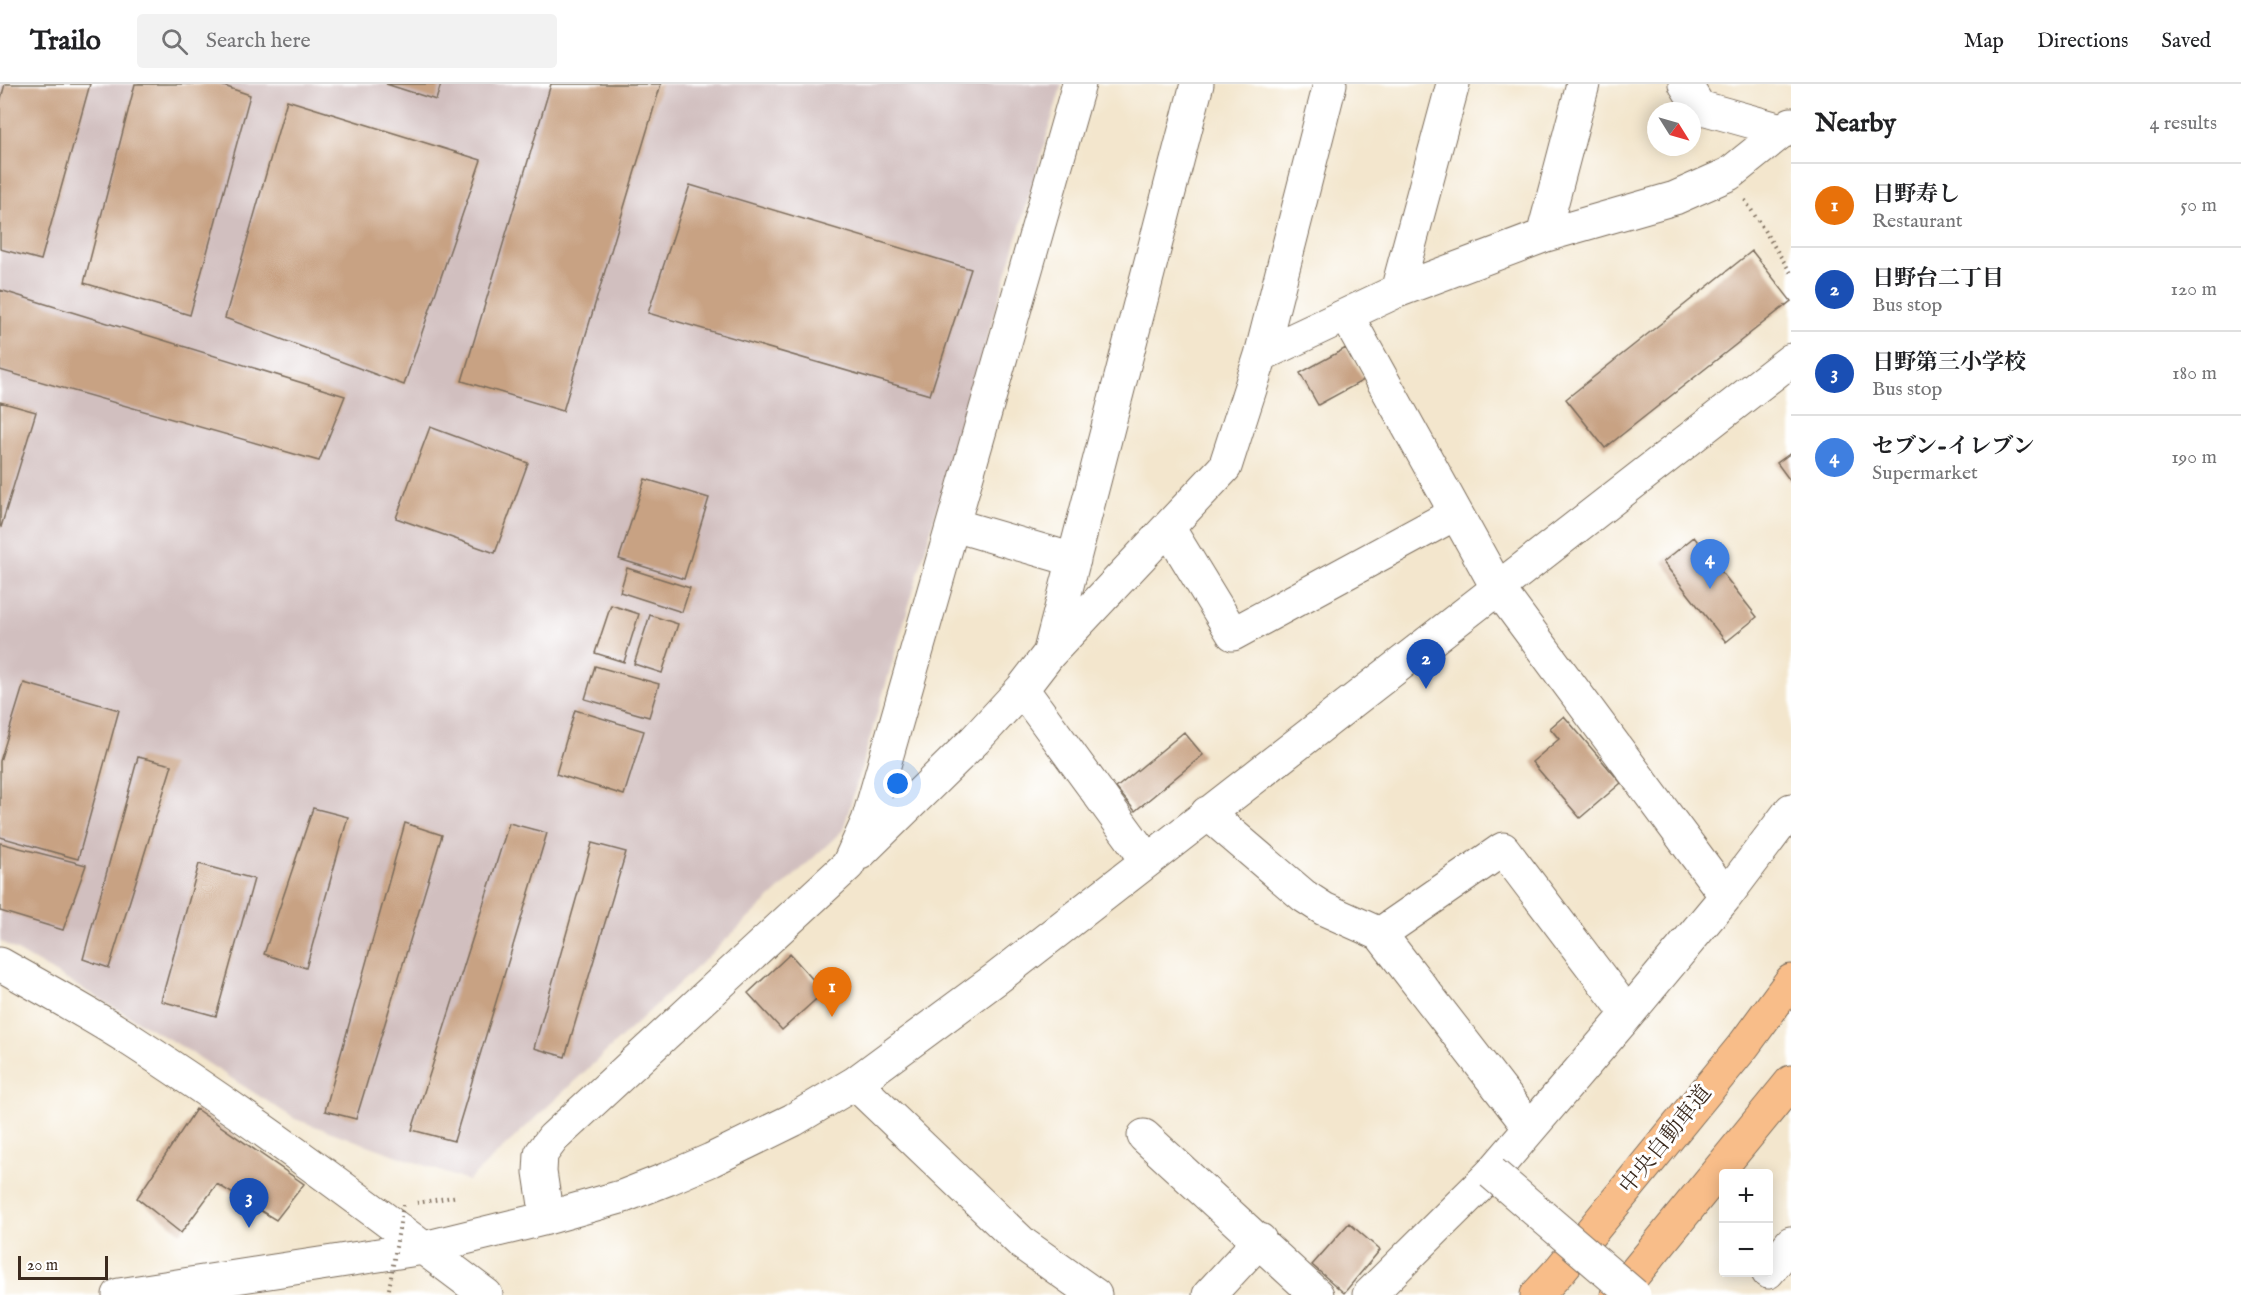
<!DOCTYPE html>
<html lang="en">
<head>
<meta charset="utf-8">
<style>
	body { margin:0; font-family:"IM FELL English","Noto Serif JP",serif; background:#f2f2f2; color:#202124 }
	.controls { position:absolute; right:18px; bottom:18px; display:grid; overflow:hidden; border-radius:6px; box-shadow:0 3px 15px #0003 }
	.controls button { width:54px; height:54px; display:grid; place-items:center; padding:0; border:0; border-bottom:2px solid #e0e0e0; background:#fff; color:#202124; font:30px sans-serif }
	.compass { position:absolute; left:1647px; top:18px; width:54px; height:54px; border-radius:50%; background:#fff; box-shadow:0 3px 15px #0003; rotate:127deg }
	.scale { position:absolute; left:18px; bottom:15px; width:90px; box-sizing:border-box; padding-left:6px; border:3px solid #3b2a1e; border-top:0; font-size:16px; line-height:21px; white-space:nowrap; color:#3b2a1e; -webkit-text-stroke:4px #fff; paint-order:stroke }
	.you { position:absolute; left:898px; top:700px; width:21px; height:21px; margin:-15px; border:4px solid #fff; border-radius:50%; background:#1a73e8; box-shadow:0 0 0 9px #1a73e833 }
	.badge { display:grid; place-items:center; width:39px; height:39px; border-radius:50%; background:#7c3aed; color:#fff; font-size:20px; font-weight:700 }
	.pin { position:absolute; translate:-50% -50px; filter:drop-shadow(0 2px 3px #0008) }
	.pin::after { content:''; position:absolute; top:32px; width:21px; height:18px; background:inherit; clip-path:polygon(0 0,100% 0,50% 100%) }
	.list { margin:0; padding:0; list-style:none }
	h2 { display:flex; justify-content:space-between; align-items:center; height:78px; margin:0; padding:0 24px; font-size:26px }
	h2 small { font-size:20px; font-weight:400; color:#757577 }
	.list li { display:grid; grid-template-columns:39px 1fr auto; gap:18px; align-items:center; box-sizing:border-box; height:84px; padding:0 24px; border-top:2px solid #e0e0e0 }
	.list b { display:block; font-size:22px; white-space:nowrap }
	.list p { margin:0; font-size:20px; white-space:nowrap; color:#757577 }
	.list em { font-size:20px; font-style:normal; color:#757577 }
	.icon { flex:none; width:33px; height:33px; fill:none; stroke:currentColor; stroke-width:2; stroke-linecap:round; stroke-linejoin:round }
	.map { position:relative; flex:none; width:1791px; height:1211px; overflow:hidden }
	header { display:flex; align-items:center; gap:36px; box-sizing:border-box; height:84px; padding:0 30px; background:#fff; border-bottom:2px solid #e0e0e0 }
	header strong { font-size:28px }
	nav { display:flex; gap:33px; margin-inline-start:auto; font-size:21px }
	.search { width:420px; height:54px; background:#f2f2f2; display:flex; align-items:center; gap:15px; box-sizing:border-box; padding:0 21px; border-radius:6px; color:#757577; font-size:22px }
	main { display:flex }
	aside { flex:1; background:#fff }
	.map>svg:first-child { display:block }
	.industrial { fill:#d1bfbf }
	.building { fill:#c8a283 }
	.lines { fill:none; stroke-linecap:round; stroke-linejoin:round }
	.minor-casing { stroke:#7b6c5b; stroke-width:35 }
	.highway-casing { stroke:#7b6c5b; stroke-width:35 }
	.path { stroke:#7b6c5b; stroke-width:4; stroke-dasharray:1.5 4.5; stroke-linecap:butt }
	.minor { stroke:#fff; stroke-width:33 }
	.highway { stroke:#f8bd89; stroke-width:33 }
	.minor-bridge-casing { stroke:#7b6c5b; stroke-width:35; stroke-linecap:butt }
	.path-bridge { stroke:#7b6c5b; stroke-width:4; stroke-dasharray:1.5 4.5; stroke-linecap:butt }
	.minor-bridge { stroke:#fff; stroke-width:33 }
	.labels { text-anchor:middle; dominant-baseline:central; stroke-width:6; stroke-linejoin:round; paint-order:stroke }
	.street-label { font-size:22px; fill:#3b2a1e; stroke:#fff }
</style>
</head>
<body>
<header>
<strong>Trailo</strong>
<div class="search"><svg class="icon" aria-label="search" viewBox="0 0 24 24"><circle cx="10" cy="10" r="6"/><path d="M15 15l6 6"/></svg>Search here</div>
<nav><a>Map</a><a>Directions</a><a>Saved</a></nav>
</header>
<main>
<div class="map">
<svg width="1791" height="1211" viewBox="0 0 1791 1211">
	<rect width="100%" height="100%" fill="#fff"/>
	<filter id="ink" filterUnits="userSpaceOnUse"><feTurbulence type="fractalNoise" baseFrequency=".0167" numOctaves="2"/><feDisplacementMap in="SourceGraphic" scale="12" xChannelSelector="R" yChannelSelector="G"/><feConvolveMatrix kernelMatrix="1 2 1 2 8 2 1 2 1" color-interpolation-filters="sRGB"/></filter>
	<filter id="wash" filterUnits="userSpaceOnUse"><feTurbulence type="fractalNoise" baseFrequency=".008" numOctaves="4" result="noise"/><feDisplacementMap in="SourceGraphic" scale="24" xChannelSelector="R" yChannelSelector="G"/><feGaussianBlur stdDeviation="1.35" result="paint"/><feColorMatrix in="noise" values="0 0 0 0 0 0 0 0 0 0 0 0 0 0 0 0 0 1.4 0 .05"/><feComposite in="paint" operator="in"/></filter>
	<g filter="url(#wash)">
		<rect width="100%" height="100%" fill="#f3e6cd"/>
		<!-- industrial -->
		<path class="industrial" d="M0 0H1062L843 746 468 1097 295 1035 184 964 0 857Z"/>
		<g id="blocks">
			<!-- building -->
			<path class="building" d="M5 0H90L41 176 0 165V18Z
				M135 0H218L250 11 190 231 84 199Z
				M386 0H441L436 16Z
				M551 0H661L563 327 462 297Z
				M287 16 481 76 404 301 225 234Z
				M690 101 971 185 930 311 648 229Z
				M1752 167 1791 217 1605 364 1566 315Z
				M0 206 345 312 319 377 0 286Z
				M1346 264 1364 296 1318 321 1300 289Z
				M0 318 36 328 1 443 0 442Z
				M430 343 528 379 495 469 396 434Z
				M1791 369V398L1777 379Z
				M645 395 709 414 684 495 619 475Z
				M1694 453 1757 533 1726 558 1663 478Z
				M627 484 690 504 682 528 620 508Z
				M611 521 639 530 624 578 595 569Z
				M650 531 678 540 662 589 634 580Z
				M595 582 659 600 649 633 585 615Z
				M24 599 119 626 78 775 0 753V677Z
				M575 626 644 647 624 711 556 690Z
				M1564 632 1621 699 1580 734 1532 678 1559 655 1550 644Z
				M1184 648 1203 671 1135 727 1116 704Z
				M138 673 172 681 109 884 83 875Z
				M313 724 348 733 306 884 264 870Z
				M405 739 442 751 356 1035 325 1027Z
				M509 739 547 749 454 1057 412 1046Z
				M0 759 86 781 63 846 0 827Z
				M592 759 626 768 565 973 534 964Z
				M199 780 254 795 216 932 161 917Z
				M790 870 824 908 782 946 748 909Z
				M196 1025 304 1100 276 1136 217 1100 181 1149 137 1114Z
				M1349 1139 1380 1166 1344 1209 1312 1181Z"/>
		</g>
	</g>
	<g filter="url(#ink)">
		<use href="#blocks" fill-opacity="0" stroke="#7b6c5b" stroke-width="1.5"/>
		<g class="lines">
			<!-- minor casing -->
			<g class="minor-casing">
				<path id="minor" d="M1685 0 1699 23 1785 47
					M1543 152 1583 0
					M1397 207 1453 0
					M1347 232 1497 503 1726 812
					M1261 271 1330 0
					M954 441 1074 476
					M1169 445 1233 550 1456 429
					M1050 567 1197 0
					M1022 605 1147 776
					M1207 729 1304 812 1324 825 1380 850 1530 1044
					M860 769 975 656 1022 605 1049 570 1225 383 1261 271 1397 207 1543 152 1675 114 1729 90 1791 40
					M1380 850 1503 765 1628 930
					M0 880C42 904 85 927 126 953 250 1033 368 1122 486 1211
					M855 999 1023 1160 1095 1211
					M1144 1052 1317 1211
					M547 1134 540 1088 541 1070 553 1054 848 781 868 737 1079 0
					M1768 1188 1791 1159
					M119 1211 424 1164 547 1134 624 1112 667 1095 711 1076 793 1036 855 999 997 894 1791 276
					M1209 1211 1260 1156
					M1369 1211 1492 1089 1628 930 1726 812 1791 726"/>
			</g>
			<!-- highway casing -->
			<g class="highway-casing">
				<path id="highway" d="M1537 1211 1560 1186 1744 961 1791 897
					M1617 1211 1791 998"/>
			</g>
			<!-- path -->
			<path class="path" d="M1745 116 1791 189
				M417 1119 458 1112"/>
			<!-- minor -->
			<use href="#minor" class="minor"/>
			<!-- highway -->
			<use href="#highway" class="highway"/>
			<!-- minor-bridge casing -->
			<g class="minor-bridge-casing">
				<path id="minor-bridge" d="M1492 1089 1634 1211"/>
			</g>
			<!-- path-bridge -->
			<path class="path-bridge" d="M388 1211 403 1121"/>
			<!-- minor-bridge -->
			<use href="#minor-bridge" class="minor-bridge"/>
		</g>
	</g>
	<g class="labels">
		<!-- street labels -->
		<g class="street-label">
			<text transform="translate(1666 1056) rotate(-51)">中央自動車道</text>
		</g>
	</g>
</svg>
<div class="controls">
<button>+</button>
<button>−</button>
</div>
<svg class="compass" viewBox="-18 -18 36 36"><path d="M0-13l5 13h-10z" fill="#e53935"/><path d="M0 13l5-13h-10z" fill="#757577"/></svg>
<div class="scale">20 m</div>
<div class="you"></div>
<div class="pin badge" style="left:832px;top:933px;background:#e8710a">1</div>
<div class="pin badge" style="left:1426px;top:605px;background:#1a4fb4">2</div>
<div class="pin badge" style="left:249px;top:1144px;background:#1a4fb4">3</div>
<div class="pin badge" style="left:1710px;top:505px;background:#3f7fe0">4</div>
</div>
<aside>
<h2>Nearby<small>4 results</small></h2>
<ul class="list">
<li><span class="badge" style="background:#e8710a">1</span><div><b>日野寿し</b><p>Restaurant</p></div><em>50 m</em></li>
<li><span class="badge" style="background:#1a4fb4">2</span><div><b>日野台二丁目</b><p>Bus stop</p></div><em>120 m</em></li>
<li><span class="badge" style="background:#1a4fb4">3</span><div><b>日野第三小学校</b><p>Bus stop</p></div><em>180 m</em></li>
<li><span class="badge" style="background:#3f7fe0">4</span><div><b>セブン-イレブン</b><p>Supermarket</p></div><em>190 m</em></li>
</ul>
</aside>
</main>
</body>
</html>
